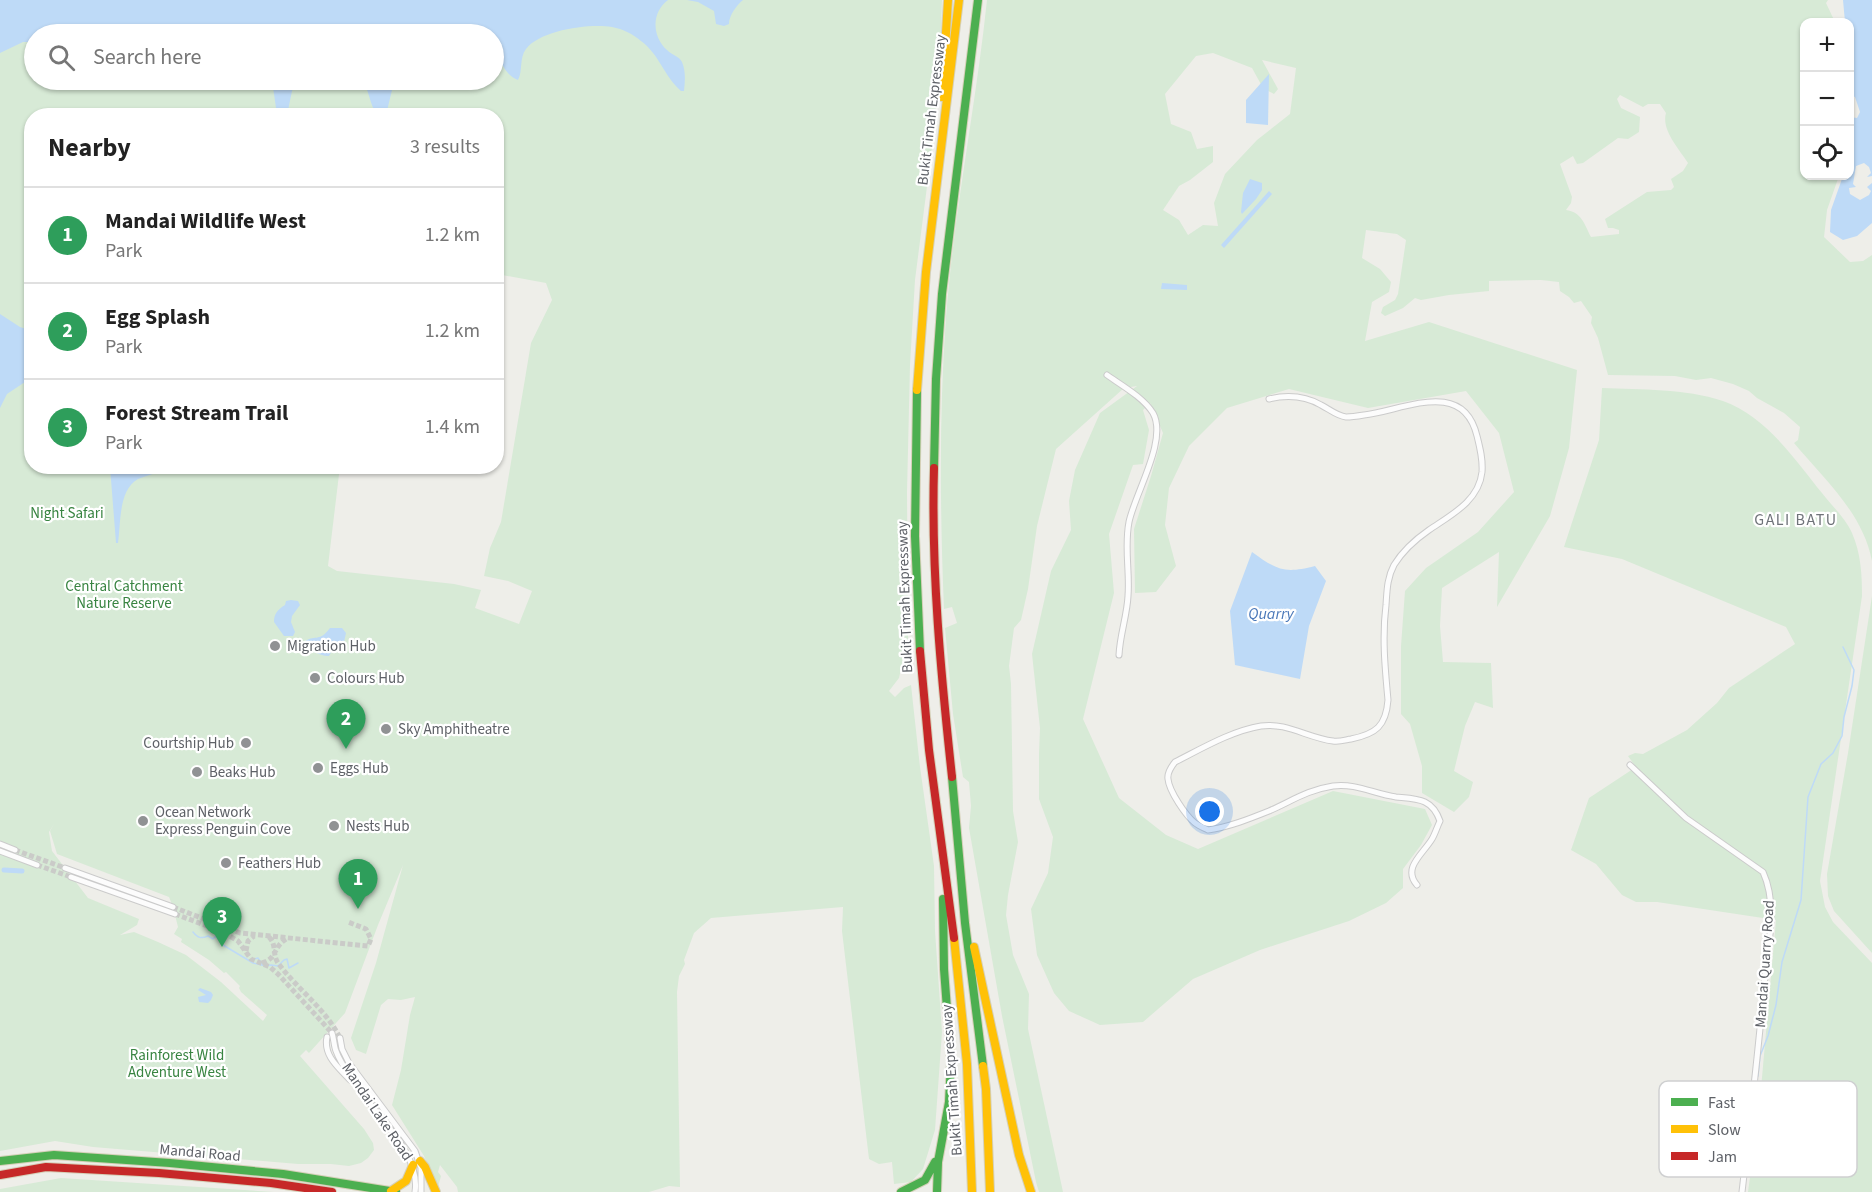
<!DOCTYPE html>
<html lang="en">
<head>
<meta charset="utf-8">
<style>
	body { margin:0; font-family:"Source Sans 3",sans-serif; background:#f2f2f2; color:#222 }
	.controls { position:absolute; right:18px; top:18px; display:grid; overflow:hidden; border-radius:12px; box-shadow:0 2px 4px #0004 }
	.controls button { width:54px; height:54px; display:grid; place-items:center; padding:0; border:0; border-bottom:2px solid #e0e0e0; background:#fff; color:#222; font:30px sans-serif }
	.you { position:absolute; left:1210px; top:812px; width:21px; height:21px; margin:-15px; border:4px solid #fff; border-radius:50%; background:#1a73e8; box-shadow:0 0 0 9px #1a73e833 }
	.badge { display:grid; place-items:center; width:39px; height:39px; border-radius:50%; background:#7c3aed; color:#fff; font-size:20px; font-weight:700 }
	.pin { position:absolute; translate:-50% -50px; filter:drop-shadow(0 2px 3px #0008) }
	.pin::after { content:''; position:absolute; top:32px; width:21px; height:18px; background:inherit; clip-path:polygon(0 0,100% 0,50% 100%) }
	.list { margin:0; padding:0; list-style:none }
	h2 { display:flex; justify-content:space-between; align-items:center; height:78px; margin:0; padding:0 24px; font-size:26px }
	h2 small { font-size:20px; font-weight:400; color:#767676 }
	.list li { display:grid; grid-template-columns:39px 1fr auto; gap:18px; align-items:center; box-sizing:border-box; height:96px; padding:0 24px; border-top:2px solid #e0e0e0 }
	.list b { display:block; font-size:22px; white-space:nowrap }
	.list p { margin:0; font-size:20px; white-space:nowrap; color:#767676 }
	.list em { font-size:20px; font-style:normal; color:#767676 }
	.icon { flex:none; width:33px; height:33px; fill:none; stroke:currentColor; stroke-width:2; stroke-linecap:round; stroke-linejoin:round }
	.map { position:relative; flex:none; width:1872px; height:1192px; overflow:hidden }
	.search { position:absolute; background:#fff; box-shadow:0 2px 4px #0004; left:24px; top:24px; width:480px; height:66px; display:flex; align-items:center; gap:15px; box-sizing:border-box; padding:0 21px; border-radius:33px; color:#767676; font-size:22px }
	.panel { position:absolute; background:#fff; box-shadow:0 2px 4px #0004; left:24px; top:108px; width:480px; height:366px; border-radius:24px }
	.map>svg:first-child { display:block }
	.green { fill:#d7ead6; fill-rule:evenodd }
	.water { fill:#bedaf7 }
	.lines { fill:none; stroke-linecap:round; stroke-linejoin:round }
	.stream { stroke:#bedaf7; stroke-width:1.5 }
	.canal { stroke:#bedaf7; stroke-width:5 }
	.street-tunnel { stroke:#cacbc8; stroke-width:5; stroke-dasharray:5 2.5; stroke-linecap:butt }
	.street-casing { stroke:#cbcbcb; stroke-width:7 }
	.fast-casing { stroke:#d5d0b8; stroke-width:10 }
	.slow-casing { stroke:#d5d0b8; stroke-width:10 }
	.jam-casing { stroke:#d5d0b8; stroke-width:10 }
	.street { stroke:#fcfcfc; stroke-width:5 }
	.fast { stroke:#4caf50; stroke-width:8 }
	.slow { stroke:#ffc107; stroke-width:8 }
	.jam { stroke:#c62828; stroke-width:8 }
	.poi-dot { fill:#909294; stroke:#fff; stroke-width:2 }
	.labels { text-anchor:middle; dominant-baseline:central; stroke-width:4.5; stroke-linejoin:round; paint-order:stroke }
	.street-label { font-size:15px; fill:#5e6167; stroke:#fff }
	.park-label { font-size:15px; fill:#388441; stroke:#fff }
	.poi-label { font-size:15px; fill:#5e6167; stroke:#fff; text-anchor:start }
	.neighbourhood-label { font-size:16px; letter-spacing:1.5px; fill:#6f7379; stroke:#fff }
	.water-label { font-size:16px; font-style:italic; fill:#4977b8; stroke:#fff }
	.key { fill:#fff; stroke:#cfd0d1; stroke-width:1.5 }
	.key-label { font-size:16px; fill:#5e6167 }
</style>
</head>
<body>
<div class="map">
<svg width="1872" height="1192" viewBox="0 0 1872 1192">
	<rect width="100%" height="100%" fill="#eeeee9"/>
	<!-- green -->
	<path class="green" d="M0 0H942L939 79 934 132 915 280 910 365 907 492 908 638 899 678 889 691 895 697 904 688 911 685 920 767 934 866 935 931 942 1032 935 1130 923 1169 911 1182 894 1184 892 1162 879 1164 869 1159 842 931 843 907 711 918 694 933 684 960 685 964 679 976 677 992 680 1187 669 1186 649 1192H458L457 1187 440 1165 438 1172 441 1176 438 1187 424 1156 392 1105 401 1070 410 1015 415 997 401 1000 388 999 381 1005 366 1054 356 1050 351 1038 376 963 403 865 378 925 345 1013 309 1053 306 1050 300 1056 364 1129 373 1143 374 1150 368 1158 361 1163 349 1166 331 1164H298L93 1147 55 1141 0 1151ZM34 34H494V80H34ZM32 116H496L497 274 546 283 552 300 531 343 501 522 490 548 484 576 508 581 532 591 519 624 475 608 481 590 454 584 337 571 328 566 340 466H32ZM54 824 50 831 57 854 169 897 173 907 178 927 174 934 182 939 181 942 209 960 224 973 226 972 240 986 239 988 241 992 267 1015 263 1021 221 982 186 955 158 942 134 932 120 935 137 925 139 919 88 898 52 851 49 832Z
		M987 0H1828L1826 3 1835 22H1804V176H1839L1827 210 1824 237 1850 262 1863 261 1872 255V561C1863 513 1824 479 1794 443L1798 440 1800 427 1784 413 1757 398 1749 391 1733 384 1711 378 1696 380 1675 376 1608 375 1598 338 1591 323 1592 317 1581 301 1574 303 1569 297 1560 291 1559 282 1541 280 1489 281V291L1449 295 1421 300 1415 298 1403 308 1385 316 1381 313 1383 307 1395 300 1398 294 1406 240 1397 234 1366 230 1362 258 1380 269 1391 282 1389 292 1372 302 1365 341 1429 322 1577 370 1569 448 1550 516 1497 607 1499 552 1442 588 1440 626 1443 662 1491 663 1493 708 1475 702 1465 726 1454 771 1473 782 1469 797 1454 812 1422 793V766L1410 724 1401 714V646L1405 591 1426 568 1478 532 1514 492 1499 433 1466 391 1368 408 1289 389 1227 408 1189 446 1169 488 1165 525 1176 566 1156 592 1135 593 1134 529 1151 476 1163 433 1150 403 1143 410 1149 430 1143 464 1133 465 1109 534 1114 593 1083 719 1119 798 1166 835 1198 849 1333 791 1425 809 1432 825 1421 845 1403 869V888L1386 903 1349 921 1260 950 1193 979 1143 1022 1100 1025 1069 1011 1054 993 1037 955 1031 909 1048 873 1053 837 1039 799V754L1040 728 1032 654 1051 571 1071 530 1069 501 1075 470 1100 413 1137 386 1124 388 1056 449 1037 526 1028 589 1021 620 1014 628 1009 666 1011 684 1013 811 1018 842 1008 895 1006 915 1013 955 1029 994 1028 1029 1063 1192H1039L1036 1182 1002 1016 969 828 971 806 969 782 963 777 953 714 945 628 957 623 952 607 944 609C940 512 939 414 946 317 954 211 976 106 987 0ZM1213 53 1252 68 1263 88 1274 94 1278 89 1262 60 1296 68 1290 114 1257 140 1225 174 1214 203 1218 226 1203 225 1188 235 1179 220 1163 210 1179 186 1190 180 1213 162V146L1197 149 1191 132 1171 124 1165 94 1196 56ZM1620 95 1643 107 1648 104H1660L1666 113C1661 130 1679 149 1688 163L1683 171 1671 179 1674 187 1671 190 1647 192 1605 219 1608 228H1613L1619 230V234L1591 237C1584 223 1581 212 1566 210L1571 203 1572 197 1560 164 1573 156 1577 164 1583 163 1618 138 1628 139 1639 132 1640 117 1621 108 1617 99Z
		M1602 388C1642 390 1684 388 1723 401 1766 416 1795 460 1822 493 1832 506 1846 519 1852 533 1861 554 1862 574 1862 596L1820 881 1825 907 1833 922 1872 963V1192H1748L1759 1111 1776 920 1657 902H1636L1622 895 1596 864 1571 850 1589 798 1636 767 1628 756 1635 753 1643 754 1687 730 1717 703 1729 688 1795 644 1786 627 1622 559 1564 547 1599 440Z
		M1872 596V953L1834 911 1828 896 1827 874 1848 753Z
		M61 1178 274 1192H276H0V1189Z"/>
	<!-- water -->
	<path class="water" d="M0 0H668C651 13 652 36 667 50 672 55 679 56 682 62 686 72 685 81 684 91H681C664 76 659 54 641 41 633 34 623 29 612 27 590 23 540 30 526 49 519 58 523 71 518 80 509 77 502 67 500 57L494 55V34H34V42H23L0 53Z
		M687 0H743C737 5 729 15 729 24L724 26 716 24 714 11 698 2Z
		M1843 0H1872V176L1867 177 1871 173 1869 167 1864 163 1856 166 1853 184 1856 187 1849 188 1850 194 1860 200 1869 195 1871 191 1867 187 1872 183V223L1857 236 1843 240 1830 232 1831 210 1843 176H1850V154L1854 141 1850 138V117L1857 118 1860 112 1855 97 1850 95V22H1845Z
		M1269 74 1268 125 1246 123V100Z
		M272 80H297L292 91 287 115H277Z
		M363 80H398L392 90 386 115H378C371 109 369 91 363 80Z
		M1250 179 1262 183V190L1256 199 1242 214 1241 212 1243 193Z
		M1269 191 1272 194 1224 248 1221 245Z
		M1162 283 1187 285V290L1161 289Z
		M0 314 20 327 32 331 31 378 7 394 0 408Z
		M110 467H162L161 471C154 474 145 476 138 479 118 490 121 524 118 543H116Z
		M1252 552C1277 570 1284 574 1315 566L1326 581 1309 626 1300 679 1235 665 1230 611Z
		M291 600 298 601 300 605 292 616 291 622 295 632 293 636H284L274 622C274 614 277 610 285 605L286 601Z
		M330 628H342L346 633 344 642 334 647 329 656C322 657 312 650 304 648V642C314 634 319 643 330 628Z
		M200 988 211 992 213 995 211 1000 208 1003 199 1002 198 997 206 995 198 990Z"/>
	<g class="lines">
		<!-- stream -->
		<path class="stream" d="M193 932C198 938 201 939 208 936L213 939 216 936 223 945 253 963 266 966 271 965 278 966 284 960 287 959 289 968 298 963
			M250 960 258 958 262 964
			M1758 1076 1760 1056 1768 1036 1776 1005 1782 962 1801 900 1808 797 1821 764 1833 753 1842 736 1844 717 1852 686 1854 670 1843 647"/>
		<!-- canal -->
		<path class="canal" d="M4 870 22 871"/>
		<!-- street-tunnel -->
		<path class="street-tunnel" d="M15 850 65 868
			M37 865 71 877
			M173 907 240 933 368 946 371 939 366 929 348 922
			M175 914 221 931 238 941 251 959 270 967 278 974 332 1033
			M269 937C277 945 272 954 278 963 297 989 325 1008 340 1038
			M246 951 248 941 254 936
			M262 963C277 959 273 947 286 939"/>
		<!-- street casing -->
		<g class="street-casing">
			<path id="street" d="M1107 375C1121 385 1143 397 1153 413 1168 440 1135 493 1129 522 1124 547 1130 571 1128 596 1127 616 1120 634 1119 655
				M1269 399C1286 395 1305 396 1321 405 1329 409 1337 416 1346 417 1352 417 1358 416 1364 415 1402 411 1463 377 1477 436 1480 448 1483 459 1482 472 1479 501 1451 515 1429 530 1416 539 1402 552 1394 565 1387 578 1387 591 1386 605 1382 637 1385 668 1388 700 1386 726 1376 734 1351 739 1345 740 1339 742 1333 741 1308 738 1286 722 1261 726 1231 731 1201 749 1175 762 1171 767 1167 773 1168 779 1169 791 1186 816 1195 823 1199 826 1204 828 1208 830 1229 827 1249 819 1269 811 1292 801 1307 790 1333 786 1356 783 1374 794 1396 797 1417 799 1432 798 1440 821 1437 827 1435 834 1432 839 1423 854 1402 868 1417 885
				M1630 765 1686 818 1763 872C1779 907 1767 949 1764 986 1758 1055 1750 1123 1742 1192
				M0 844 15 850
				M0 851 37 865
				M65 868 173 907
				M71 877 175 914
				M332 1033C334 1039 334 1046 336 1051 340 1063 351 1077 358 1088 378 1117 421 1155 415 1192
				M327 1037C323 1056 339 1068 350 1080
				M340 1038 342 1049 349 1063 415 1151 421 1168V1192"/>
		</g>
		<!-- fast casing -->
		<g class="fast-casing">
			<path id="fast" d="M917 390 915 536 920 651
				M934 468 936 379 942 294 978 0
				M952 777 965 923 983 1066
				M0 1161 54 1155 170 1163 283 1174 396 1192
				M901 1192 925 1180 935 1162
				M937 1192 938 1162 949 1102 951 1062 944 969 943 899"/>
		</g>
		<!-- slow casing -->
		<g class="slow-casing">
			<path id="slow" d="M942 97 948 0
				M917 390 926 272 959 0
				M954 938 967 1064 972 1192
				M974 947 1019 1155 1031 1192
				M983 1066 986 1089 990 1192
				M420 1161 425 1167 436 1192
				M391 1191 406 1181 413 1165"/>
		</g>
		<!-- jam casing -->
		<g class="jam-casing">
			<path id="jam" d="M934 468C931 571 941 675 952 777
				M920 651 929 750 954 938
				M0 1175 46 1167 159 1173 271 1183 332 1192"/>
		</g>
		<!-- street -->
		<use href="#street" class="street"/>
		<!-- fast -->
		<use href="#fast" class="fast"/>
		<!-- slow -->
		<use href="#slow" class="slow"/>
		<!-- jam -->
		<use href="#jam" class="jam"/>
	</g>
	<!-- markers -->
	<g class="poi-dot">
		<circle cx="275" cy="646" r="6"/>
		<circle cx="315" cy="678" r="6"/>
		<circle cx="386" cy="729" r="6"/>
		<circle cx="246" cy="743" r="6"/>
		<circle cx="318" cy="768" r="6"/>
		<circle cx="197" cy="772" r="6"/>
		<circle cx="143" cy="821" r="6"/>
		<circle cx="334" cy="826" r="6"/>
		<circle cx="226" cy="863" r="6"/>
	</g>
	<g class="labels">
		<!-- street labels -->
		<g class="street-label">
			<text transform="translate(932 110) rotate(-83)">Bukit Timah Expressway</text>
			<text transform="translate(905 597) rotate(-92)">Bukit Timah Expressway</text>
			<text transform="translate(1765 964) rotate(-86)">Mandai Quarry Road</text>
			<text transform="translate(952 1080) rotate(-94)">Bukit Timah Expressway</text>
			<text transform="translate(377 1112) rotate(56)">Mandai Lake Road</text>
			<text transform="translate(200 1153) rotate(5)">Mandai Road</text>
		</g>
		<!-- park labels -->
		<g class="park-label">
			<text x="67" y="513">Night Safari</text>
			<text x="124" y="586">Central Catchment<tspan x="124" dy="17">Nature Reserve</tspan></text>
			<text x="177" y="1055">Rainforest Wild<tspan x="177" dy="17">Adventure West</tspan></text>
		</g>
		<!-- poi labels -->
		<g class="poi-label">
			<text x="287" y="646">Migration Hub</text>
			<text x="327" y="678">Colours Hub</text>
			<text x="398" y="729">Sky Amphitheatre</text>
			<text x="234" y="743" text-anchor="end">Courtship Hub</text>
			<text x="330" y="768">Eggs Hub</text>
			<text x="209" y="772">Beaks Hub</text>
			<text x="155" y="812">Ocean Network<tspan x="155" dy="17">Express Penguin Cove</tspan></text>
			<text x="346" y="826">Nests Hub</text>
			<text x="238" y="863">Feathers Hub</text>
		</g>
		<!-- neighbourhood labels -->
		<g class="neighbourhood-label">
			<text x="1796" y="520">GALI BATU</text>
		</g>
		<!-- water labels -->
		<g class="water-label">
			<text x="1271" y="614">Quarry</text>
		</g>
	</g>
	<!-- legend -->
	<rect x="1659" y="1081" width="198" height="96" rx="9" class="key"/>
	<rect x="1671" y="1098" width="27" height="8" fill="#4caf50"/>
	<rect x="1671" y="1125" width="27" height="8" fill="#ffc107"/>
	<rect x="1671" y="1152" width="27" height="8" fill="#c62828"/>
	<g class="key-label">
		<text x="1708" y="1108">Fast</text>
		<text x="1708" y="1135">Slow</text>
		<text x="1708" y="1162">Jam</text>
	</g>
</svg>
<div class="controls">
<button>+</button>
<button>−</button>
<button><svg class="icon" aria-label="locate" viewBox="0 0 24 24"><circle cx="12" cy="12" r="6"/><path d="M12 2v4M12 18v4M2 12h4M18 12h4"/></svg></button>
</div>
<div class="you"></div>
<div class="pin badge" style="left:358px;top:909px;background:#2e9e5b">1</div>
<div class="pin badge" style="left:346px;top:749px;background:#2e9e5b">2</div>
<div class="pin badge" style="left:222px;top:947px;background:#2e9e5b">3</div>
<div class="search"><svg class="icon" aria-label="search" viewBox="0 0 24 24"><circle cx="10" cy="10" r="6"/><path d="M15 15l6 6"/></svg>Search here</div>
<section class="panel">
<h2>Nearby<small>3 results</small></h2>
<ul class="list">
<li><span class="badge" style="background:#2e9e5b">1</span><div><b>Mandai Wildlife West</b><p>Park</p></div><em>1.2 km</em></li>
<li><span class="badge" style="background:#2e9e5b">2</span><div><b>Egg Splash</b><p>Park</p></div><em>1.2 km</em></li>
<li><span class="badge" style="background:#2e9e5b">3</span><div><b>Forest Stream Trail</b><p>Park</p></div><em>1.4 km</em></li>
</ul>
</section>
</div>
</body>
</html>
